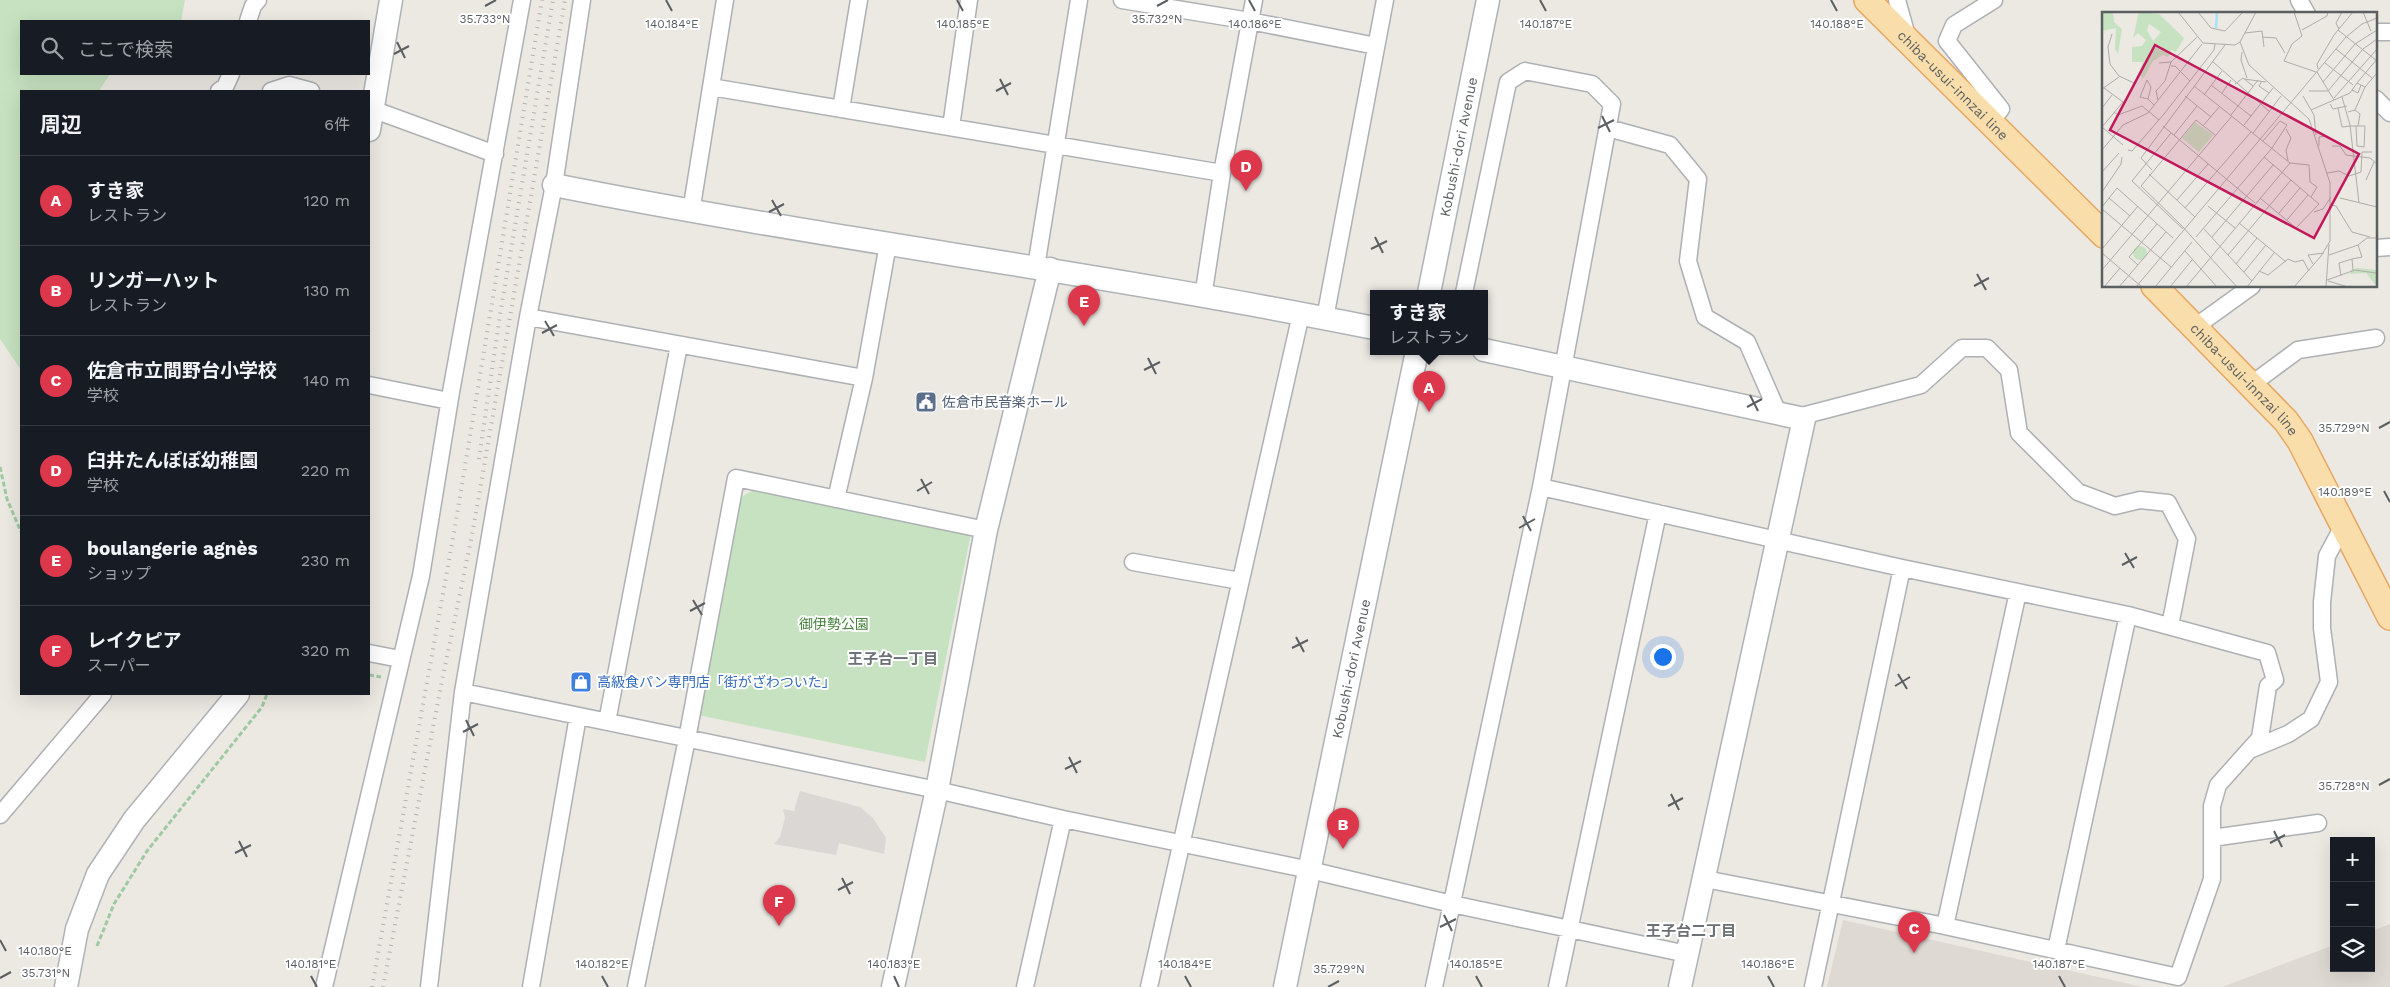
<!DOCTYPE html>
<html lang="ja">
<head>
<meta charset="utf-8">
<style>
	body { margin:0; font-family:"Work Sans","Noto Sans JP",sans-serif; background:#20242c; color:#f1f3f6 }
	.controls { position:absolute; right:15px; bottom:15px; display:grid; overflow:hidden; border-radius:0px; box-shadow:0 5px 20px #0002 }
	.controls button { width:45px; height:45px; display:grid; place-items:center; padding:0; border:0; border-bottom:1px solid #363941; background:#171b24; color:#f1f3f6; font:25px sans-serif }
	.you { position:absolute; left:1662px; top:656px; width:18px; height:18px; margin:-12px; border:4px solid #fff; border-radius:50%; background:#1a73e8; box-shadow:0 0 0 8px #1a73e833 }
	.badge { display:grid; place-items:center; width:32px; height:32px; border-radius:50%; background:#dd374b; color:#fff; font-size:16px; font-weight:700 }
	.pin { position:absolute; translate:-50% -41px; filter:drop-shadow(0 1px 2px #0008) }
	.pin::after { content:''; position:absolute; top:26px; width:18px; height:15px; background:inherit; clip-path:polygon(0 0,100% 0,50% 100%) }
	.popup { position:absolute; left:1370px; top:290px; width:118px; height:65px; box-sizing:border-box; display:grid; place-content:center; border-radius:0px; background:#171b24; filter:drop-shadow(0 1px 4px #0005); font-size:16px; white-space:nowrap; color:#9ea1a6 }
	.popup b { font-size:19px; color:#f1f3f6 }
	.popup::after { content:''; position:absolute; left:50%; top:100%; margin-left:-10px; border:10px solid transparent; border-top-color:#171b24 }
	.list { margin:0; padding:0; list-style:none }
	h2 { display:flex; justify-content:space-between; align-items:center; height:65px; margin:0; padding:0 20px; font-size:21px }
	h2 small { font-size:16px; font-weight:400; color:#9ea1a6 }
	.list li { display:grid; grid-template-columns:32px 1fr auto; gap:15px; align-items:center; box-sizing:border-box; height:90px; padding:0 20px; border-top:1px solid #363941 }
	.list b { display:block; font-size:19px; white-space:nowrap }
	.list p { margin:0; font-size:16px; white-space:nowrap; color:#9ea1a6 }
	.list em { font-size:16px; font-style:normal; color:#9ea1a6 }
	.icon { flex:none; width:28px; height:28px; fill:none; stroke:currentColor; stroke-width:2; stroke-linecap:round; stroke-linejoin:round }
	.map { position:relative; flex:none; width:2390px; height:987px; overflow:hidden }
	.search { position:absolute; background:#171b24; box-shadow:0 5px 20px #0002; left:20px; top:20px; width:350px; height:55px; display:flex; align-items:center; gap:12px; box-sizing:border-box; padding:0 18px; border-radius:0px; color:#9ea1a6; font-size:19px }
	.panel { position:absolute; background:#171b24; box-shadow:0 5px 20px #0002; left:20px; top:90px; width:350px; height:605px; border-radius:0px }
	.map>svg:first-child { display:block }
	.industrial { fill:#dbd7d4 }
	.education { fill:#dfd9d3 }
	.green { fill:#c6e2c0 }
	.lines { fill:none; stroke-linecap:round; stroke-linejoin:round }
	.street-casing { stroke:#adb1b4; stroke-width:19 }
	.secondary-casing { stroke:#aeb3b6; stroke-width:25 }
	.primary-casing { stroke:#e7a660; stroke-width:28 }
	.path { stroke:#9ecaa1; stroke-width:3; stroke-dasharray:5 2.5; stroke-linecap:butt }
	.street { stroke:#fff; stroke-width:16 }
	.secondary { stroke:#fff; stroke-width:22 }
	.primary { stroke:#f9ddaa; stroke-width:25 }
	.rail { stroke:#b0b1b2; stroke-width:4; stroke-dasharray:1 6; stroke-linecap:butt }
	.ticks { fill:none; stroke:#5a5f62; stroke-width:2 }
	.labels { text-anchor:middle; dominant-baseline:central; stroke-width:4; stroke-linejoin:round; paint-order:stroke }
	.street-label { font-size:14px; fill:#5a5f62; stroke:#fff }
	.service-label { font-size:14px; fill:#4e5e75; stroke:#fff; text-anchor:start }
	.park-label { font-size:14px; fill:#45813a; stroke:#fff }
	.shop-label { font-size:14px; fill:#366cbe; stroke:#fff; text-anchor:start }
	.neighbourhood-label { font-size:15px; font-weight:bold; fill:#6b7174; stroke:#fff }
	.inset-river { fill:none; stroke:#a5e5f9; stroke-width:2.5 }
	.inset-road { fill:none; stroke:#aeadab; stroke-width:1 }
	.view { fill:#c2185b; fill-opacity:0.15; stroke:#c2185b; stroke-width:2.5 }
	.inset-edge { fill:none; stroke:#5a5f62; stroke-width:2.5 }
	.ticks-label { font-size:12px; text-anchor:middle; fill:#5a5f62; stroke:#fff; stroke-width:4; stroke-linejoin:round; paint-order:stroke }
</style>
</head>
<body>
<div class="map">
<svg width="2390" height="987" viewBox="0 0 2390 987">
	<rect width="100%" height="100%" fill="#ece8e2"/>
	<!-- industrial -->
	<path class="industrial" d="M800 791 860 807 873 818 886 838 884 854 839 843 836 855 774 844 780 837 785 818 783 809 794 811Z"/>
	<!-- education -->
	<path class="education" d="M1843 920 2143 987H1827Z
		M2390 924V987H2222L2334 945V968H2371V931Z"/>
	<!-- green -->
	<path class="green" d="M0 0H185L181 21H21V74H110L99 91H21V370L0 339Z
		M753 490 971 533 925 762 698 715 740 498Z"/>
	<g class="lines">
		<!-- street casing -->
		<g class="street-casing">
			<path id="street" d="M1122 0 1250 21 1376 46
				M1897 0 1907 36
				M2299 0 2307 14
				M248 21 253 6 258 0
				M2376 32H2390
				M711 87 1222 173
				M219 91 225 87 231 74
				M271 91 289 85 311 91
				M2376 99 2390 113
				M369 108 495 154
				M841 109 859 0
				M1989 124 2001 109 1947 41 1954 25 1994 0
				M951 127 969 0
				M1608 128 1670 145 1698 179 1688 261 1705 317 1747 342 1778 413
				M691 212 725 0
				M2376 248 2390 247
				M1036 267 1079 0
				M1203 297 1222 173 1254 0
				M528 317 864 378
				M1325 318 1385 0
				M2195 327 2252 286
				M2252 384 2298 350 2376 338
				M369 385 449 401
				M1798 417 1921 385 1962 348H1987L2009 370 2019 433 2078 492 2115 506 2140 500 2168 503 2187 539 2170 626
				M1541 487 1902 568 2128 615 2267 653 2275 680 2268 686 2260 738 2218 785 2212 806V879L2178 977 1945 926 1705 879
				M836 499 864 378 888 244
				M1133 562 1240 581
				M369 653 400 659
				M463 692 937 790 1063 819 1310 870 1452 904 1687 954
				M607 722 679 345
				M2252 749 2288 734 2311 719 2329 682 2322 628V602L2327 556 2343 526
				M0 815 103 694
				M2212 838 2318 823
				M1945 926 2018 592
				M2056 950 2128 615
				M324 987 421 576 451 392 522 0
				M429 987 463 692 528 317 554 185 582 0
				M531 987 578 716
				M636 987 687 739 736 478 986 530
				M1025 987 1063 819
				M1149 987 1301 314
				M1434 987 1541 487 1612 104 1592 84 1525 71 1508 82 1464 293
				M1557 987 1658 513
				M1813 987 1902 568"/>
		</g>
		<!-- secondary casing -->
		<g class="secondary-casing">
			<g id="secondary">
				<path d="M369 130 391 0"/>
				<path d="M554 185C826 239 1102 273 1374 328"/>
				<path id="s1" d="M1429 293 1488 0"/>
				<path d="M1484 350 1804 419 1680 987"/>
				<path d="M66 987 77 929 98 874 134 820 238 694"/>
				<path d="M893 987 937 790 986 530 1050 269"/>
				<path id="s2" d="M1285 987 1417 351"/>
			</g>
		</g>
		<!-- primary casing -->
		<g class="primary-casing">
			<g id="primary">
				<path id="s3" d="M1867 0 2104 235"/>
				<path id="s4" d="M2154 286 2286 421 2300 441 2390 617"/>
			</g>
		</g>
		<!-- path -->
		<path class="path" d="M0 467 7 499 21 532
			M369 675 381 677
			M97 946 114 904 147 851 262 707 267 694"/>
		<!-- street -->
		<use href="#street" class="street"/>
		<!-- secondary -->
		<use href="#secondary" class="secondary"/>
		<!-- primary -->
		<use href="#primary" class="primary"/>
		<!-- rail -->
		<path class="rail" d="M479 459 500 315 553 0
			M372 987 455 527 542 0
			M383 987 441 686 473 530 565 0"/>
	</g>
	<!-- ticks -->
	<path class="ticks" d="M666 0 672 11M957 0 963 11M1249 0 1255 11M1540 0 1546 11M1831 0 1837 11M485 6 496 0M1157 6 1168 0M397 42 405 58M394 54 409 46M1000 79 1008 95M996 91 1011 83M1602 116 1610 132M1598 128 1614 120M772 200 781 216M769 212 784 204M1375 237 1383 253M1371 249 1387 241M1977 274 1986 290M1974 286 1989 278M545 321 554 336M542 333 557 325M1148 358 1156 374M1144 370 1160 362M1750 395 1758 411M1747 407 1762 399M2379 428 2390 422M921 479 929 494M917 491 932 482M2384 491 2390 502M1523 516 1531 531M1519 528 1535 519M2125 553 2134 568M2122 565 2137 557M693 600 702 615M690 611 705 603M1296 637 1304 652M1292 648 1308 640M1898 674 1907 689M1895 686 1910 677M466 720 474 736M463 732 478 724M1069 757 1077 773M1065 769 1081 761M2379 785 2390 779M1671 794 1679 810M1668 806 1683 798M2274 831 2282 847M239 841 247 857M2270 843 2285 835M235 853 251 845M842 878 850 894M838 890 853 882M1444 915 1452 931M1440 927 1456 919M0 940 6 951M311 976 317 987M602 976 608 987M894 976 899 987M1185 976 1191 987M1476 976 1482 987M1768 976 1774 987M2059 976 2065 987M0 978 11 972M1328 987 1339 981"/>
	<!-- icons -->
	<defs>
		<g id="civic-square" transform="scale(1.125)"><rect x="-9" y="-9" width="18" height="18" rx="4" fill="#5c6f8a" stroke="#fff"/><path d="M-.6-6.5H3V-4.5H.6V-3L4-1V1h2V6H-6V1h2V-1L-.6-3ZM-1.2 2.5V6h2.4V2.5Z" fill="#fff"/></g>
		<g id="shop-square" transform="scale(1.125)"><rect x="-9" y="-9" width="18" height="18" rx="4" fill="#3f7fe0" stroke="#fff"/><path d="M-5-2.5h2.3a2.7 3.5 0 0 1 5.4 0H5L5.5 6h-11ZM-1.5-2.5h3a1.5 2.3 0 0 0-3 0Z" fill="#fff"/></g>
	</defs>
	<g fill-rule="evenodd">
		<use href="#civic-square" x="926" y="402"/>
		<use href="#shop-square" x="581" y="682"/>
	</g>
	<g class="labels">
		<!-- street labels -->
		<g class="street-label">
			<text stroke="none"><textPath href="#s3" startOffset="121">chiba-usui-innzai line</textPath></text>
			<text stroke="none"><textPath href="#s1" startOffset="149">Kobushi-dori Avenue</textPath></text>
			<text stroke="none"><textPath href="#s4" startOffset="130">chiba-usui-innzai line</textPath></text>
			<text stroke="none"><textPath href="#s2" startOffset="325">Kobushi-dori Avenue</textPath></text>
		</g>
		<!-- service labels -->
		<g class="service-label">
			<text x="942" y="402">佐倉市民音楽ホール</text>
		</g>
		<!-- park labels -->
		<g class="park-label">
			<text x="834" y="624">御伊勢公園</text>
		</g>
		<!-- shop labels -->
		<g class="shop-label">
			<text x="597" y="682">高級食パン専門店「街がざわついた」</text>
		</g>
		<!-- neighbourhood labels -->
		<g class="neighbourhood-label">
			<text x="893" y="659">王子台一丁目</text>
			<text x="1691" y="931">王子台二丁目</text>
		</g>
	</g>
	<!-- overview -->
	<g transform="translate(2102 12)">
		<rect width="275" height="275" fill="#ece8e2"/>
		<path d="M0 0H11L12 10 20 17 16 42 13 37 14 16 0 19ZM37 0 57 2 82 26 74 40 69 38 66 45 61 43 51 49 41 67 37 61 41 50H30V35L40 34 44 28 36 21 31 26ZM47 12 59 20 51 29 45 18ZM93 110 111 123 97 140 80 126ZM31 241a7 7 0 1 1 14 0a7 7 0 1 1-14 0ZM255 256 275 258V275L264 261 248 262 249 258Z" fill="#c6e2c0" fill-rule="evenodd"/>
		<path class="inset-river" d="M114 16 115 0"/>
		<path class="inset-road" d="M76 0 101 31 133 33 138 30 154 0M96 0 109 16 123 19 141 0M192 0 200 24 190 32 182 49 214 60M261 0 269 19M237 17 234 11 240 0M200 18 225 4 226 0M236 18 275 49M143 21 160 19 162 35M10 22 6 35 8 52 17 64 32 71M160 25 174 26 183 41M138 30 147 53 207 107 228 171V229L219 244 192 275M234 37 270 66M140 40 139 48 145 66M110 49 168 100M57 51 69 50 95 25M223 51 251 73M69 54H73L88 69M216 57 215 52 232 23 251 0M215 60 232 88 248 81 255 71 263 75 275 61M142 67 164 70M160 69 157 74 167 81M221 70 253 32 275 18M255 71 275 47M133 72 141 66 151 74M109 73 149 104M0 77 17 65M250 78 256 81 259 73M207 79H226L261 37 275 27M120 81 129 68M102 83 120 59M83 84 109 105M201 84 212 103 214 123M240 85 248 113 257 191M232 86 275 37M46 87 38 85 45 68 49 75 46 87 52 93M56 88 54 79 63 69 69 50M228 92 231 97 245 94M0 96 10 83M236 96 240 115 248 114H263L262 135 255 134 254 114M209 98 232 88M253 98 258 102 256 114M12 100 16 103 40 94 57 108M246 100 253 98 263 75M129 103 156 68M142 113 171 76M61 114 153 191M101 114 117 95M0 115 21 90 2 76M0 115 21 133M184 117 189 126 184 138 186 149M69 121 30 169 81 217M151 121 179 84M72 123 95 94M113 123 94 108 39 174 80 214 135 275M217 134V125L224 124M230 134H238L244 143 268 146 275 152M0 138 21 113 46 101 100 32M26 138 30 139 62 102 112 38 113 32M188 151 207 153 208 170 215 175 209 185M50 158 39 146 123 33M0 160 17 141M225 161 237 159 247 164 259 160 260 140H270M47 162 93 205M264 168 272 150M0 180 19 152 20 145M7 186 28 204M158 186 194 216 217 192 162 145M238 186 275 195M75 188 106 152M229 193 234 194 250 220 268 225M106 194 133 216M0 195 15 176 71 226M83 196 149 120M0 197 69 255M212 200 221 197 229 185M177 201 198 176M185 208 206 183M137 211 184 250M102 217 150 269M94 225 170 136 185 113 178 109 161 129M110 225 171 153M0 237 36 194M83 239 115 275M0 241 40 275M126 243 189 168M227 243 256 233 265 226H275M250 247 260 245 256 233M134 252 155 226M211 252 206 243 222 241M36 253 27 245 55 212M0 258 130 104M157 259 166 263 186 247 193 250 201 248 207 259M142 260 164 233M239 264 237 251 250 247 251 258M225 268 253 258 274 261M226 269 246 275M2 275 18 256M17 275 64 220M34 275 244 25 260 12 275 6M53 275 90 230M68 275 90 248M84 275 188 151 92 74M145 275 172 241M224 275 227 232"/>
		<path class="view" d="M53 33 257 142 212 226 8 118Z"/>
		<rect width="275" height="275" class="inset-edge"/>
	</g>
	<g class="ticks-label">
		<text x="485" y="23">35.733°N</text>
		<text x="1157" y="23">35.732°N</text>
		<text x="672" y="28">140.184°E</text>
		<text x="963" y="28">140.185°E</text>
		<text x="1255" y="28">140.186°E</text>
		<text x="1546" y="28">140.187°E</text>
		<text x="1837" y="28">140.188°E</text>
		<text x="2344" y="432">35.729°N</text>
		<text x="2345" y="496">140.189°E</text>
		<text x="2344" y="790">35.728°N</text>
		<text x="45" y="955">140.180°E</text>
		<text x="311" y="968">140.181°E</text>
		<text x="602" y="968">140.182°E</text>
		<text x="894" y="968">140.183°E</text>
		<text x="1185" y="968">140.184°E</text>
		<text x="1476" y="968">140.185°E</text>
		<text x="1768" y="968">140.186°E</text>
		<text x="2059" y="968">140.187°E</text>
		<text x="1339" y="973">35.729°N</text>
		<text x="46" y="977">35.731°N</text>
	</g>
</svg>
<div class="controls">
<button>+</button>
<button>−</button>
<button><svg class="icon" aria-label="layers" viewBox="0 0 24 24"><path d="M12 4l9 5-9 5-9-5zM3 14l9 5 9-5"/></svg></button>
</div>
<div class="you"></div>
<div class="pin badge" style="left:1429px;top:412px">A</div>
<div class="popup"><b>すき家</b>レストラン</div>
<div class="pin badge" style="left:1343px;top:849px">B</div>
<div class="pin badge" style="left:1914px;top:953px">C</div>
<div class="pin badge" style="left:1246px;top:191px">D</div>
<div class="pin badge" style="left:1084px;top:326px">E</div>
<div class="pin badge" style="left:779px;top:926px">F</div>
<div class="search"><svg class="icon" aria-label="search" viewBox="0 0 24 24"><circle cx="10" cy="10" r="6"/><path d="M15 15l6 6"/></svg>ここで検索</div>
<section class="panel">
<h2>周辺<small>6件</small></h2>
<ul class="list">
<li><span class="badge">A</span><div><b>すき家</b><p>レストラン</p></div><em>120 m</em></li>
<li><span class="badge">B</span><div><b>リンガーハット</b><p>レストラン</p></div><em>130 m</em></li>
<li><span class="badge">C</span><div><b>佐倉市立間野台小学校</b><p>学校</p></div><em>140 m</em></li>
<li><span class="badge">D</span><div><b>臼井たんぽぽ幼稚園</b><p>学校</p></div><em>220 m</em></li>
<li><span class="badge">E</span><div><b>boulangerie agnès</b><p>ショップ</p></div><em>230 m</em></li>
<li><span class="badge">F</span><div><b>レイクピア</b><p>スーパー</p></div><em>320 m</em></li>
</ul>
</section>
</div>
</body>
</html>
